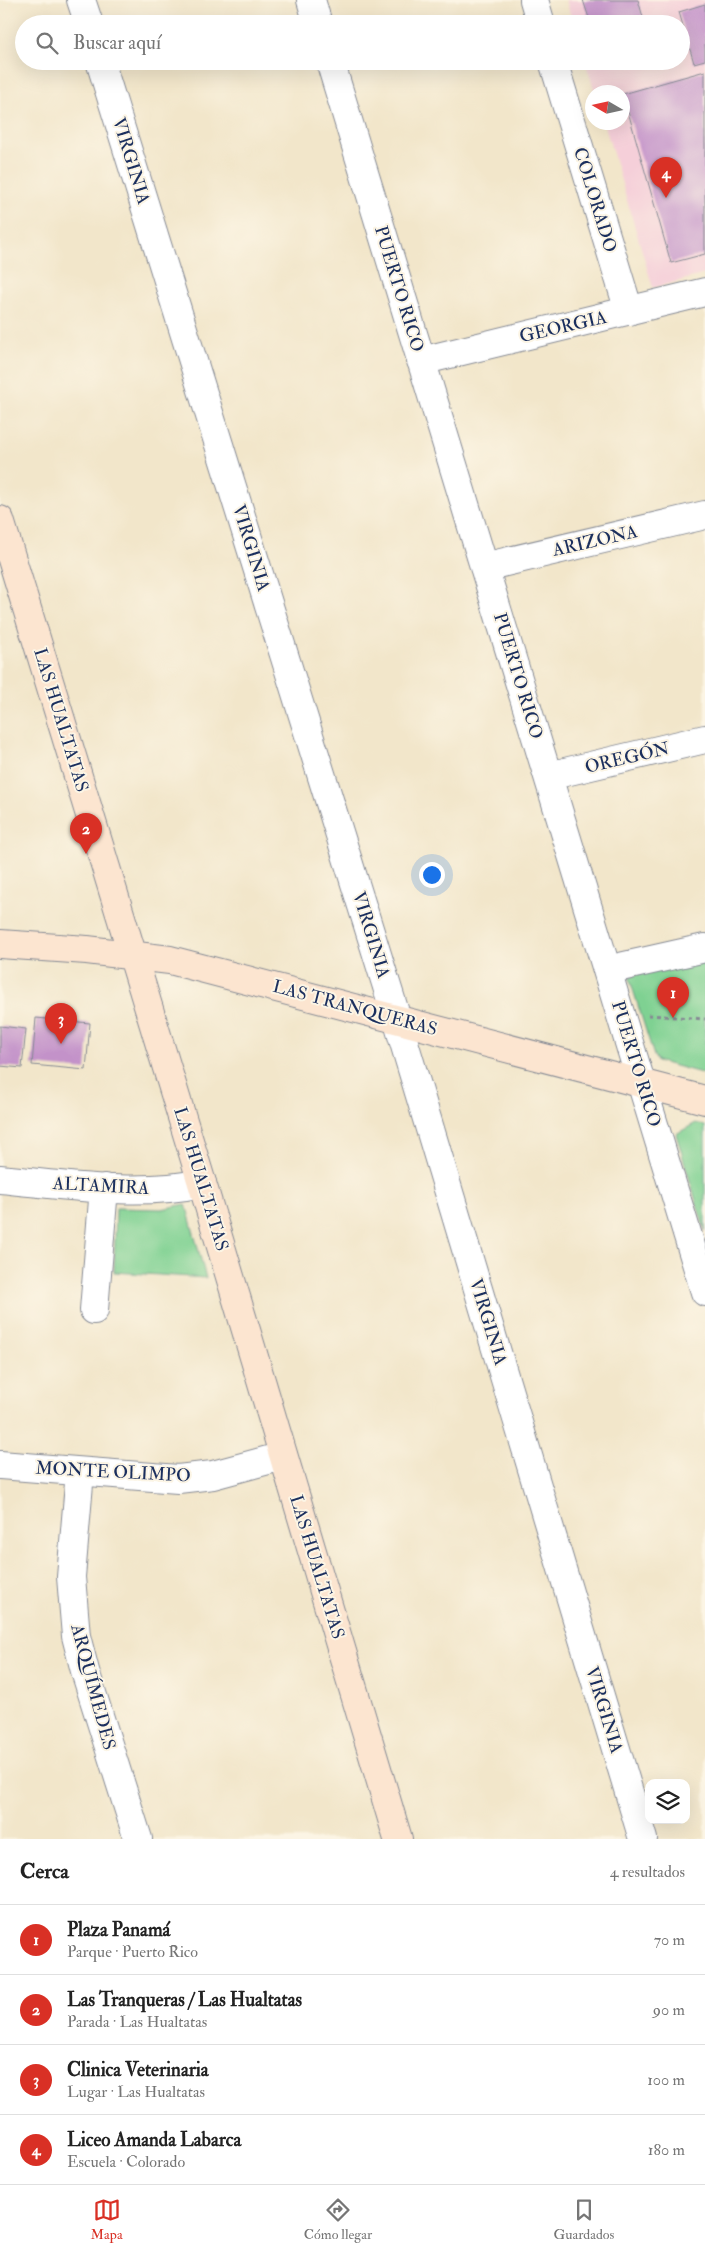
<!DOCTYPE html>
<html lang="es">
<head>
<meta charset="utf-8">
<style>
	body { margin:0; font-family:"IM FELL Double Pica",serif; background:#f6f6f6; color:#222 }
	.controls { position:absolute; right:15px; bottom:15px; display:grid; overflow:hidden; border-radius:10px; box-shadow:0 5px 20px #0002 }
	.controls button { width:45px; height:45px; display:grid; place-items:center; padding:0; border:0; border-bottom:1px solid #e0e0e0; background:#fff; color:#222; font:25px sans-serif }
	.compass { position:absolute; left:585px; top:85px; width:45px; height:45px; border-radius:50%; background:#fff; box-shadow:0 5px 20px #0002; rotate:279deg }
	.you { position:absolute; left:431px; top:874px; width:18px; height:18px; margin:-12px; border:4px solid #fff; border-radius:50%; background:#1a73e8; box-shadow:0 0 0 8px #1a73e833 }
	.badge { display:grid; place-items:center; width:32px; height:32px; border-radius:50%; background:#d93025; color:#fff; font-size:16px; font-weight:700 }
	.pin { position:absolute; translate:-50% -41px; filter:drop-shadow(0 1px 2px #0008) }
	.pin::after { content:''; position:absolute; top:26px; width:18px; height:15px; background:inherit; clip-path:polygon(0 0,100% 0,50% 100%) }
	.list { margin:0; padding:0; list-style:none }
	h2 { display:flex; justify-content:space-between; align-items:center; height:65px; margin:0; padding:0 20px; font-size:21px }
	h2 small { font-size:16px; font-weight:400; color:#767676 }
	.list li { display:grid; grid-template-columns:32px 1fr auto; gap:15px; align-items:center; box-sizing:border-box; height:70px; padding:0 20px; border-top:1px solid #e0e0e0 }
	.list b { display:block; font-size:19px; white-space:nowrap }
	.list p { margin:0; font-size:16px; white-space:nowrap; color:#767676 }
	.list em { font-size:16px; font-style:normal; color:#767676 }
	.icon { flex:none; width:28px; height:28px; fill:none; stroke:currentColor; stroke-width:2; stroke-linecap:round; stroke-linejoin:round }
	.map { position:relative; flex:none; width:705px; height:1839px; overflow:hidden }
	.search { position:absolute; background:#fff; box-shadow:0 5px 20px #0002; left:15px; right:15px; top:15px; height:55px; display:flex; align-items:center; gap:12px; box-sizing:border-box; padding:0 18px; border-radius:28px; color:#767676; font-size:19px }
	.sheet { height:345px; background:#fff }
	nav { display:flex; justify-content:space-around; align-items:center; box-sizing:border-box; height:70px; border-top:1px solid #e0e0e0; background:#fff; font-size:14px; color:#767676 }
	nav a { display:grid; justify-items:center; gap:2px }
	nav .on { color:#d93025 }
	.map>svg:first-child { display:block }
	.built { fill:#f5cfd9 }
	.green { fill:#7fd192; stroke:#4d8078 }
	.building { fill:#c392c9 }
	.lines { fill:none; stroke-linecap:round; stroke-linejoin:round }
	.street-casing { stroke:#868a94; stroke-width:30 }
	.secondary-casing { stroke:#868a94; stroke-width:30 }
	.path { stroke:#868a94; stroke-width:3; stroke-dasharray:4 4; stroke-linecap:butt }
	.street { stroke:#fff; stroke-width:28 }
	.secondary { stroke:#fce5d0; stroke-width:28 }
	.labels { text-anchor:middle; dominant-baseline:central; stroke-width:4; stroke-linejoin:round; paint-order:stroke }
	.street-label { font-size:18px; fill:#1b2f5e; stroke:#fcf5e5 }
</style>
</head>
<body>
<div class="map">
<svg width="705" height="1839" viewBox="0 0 705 1839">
	<rect width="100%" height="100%" fill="#fcf5e5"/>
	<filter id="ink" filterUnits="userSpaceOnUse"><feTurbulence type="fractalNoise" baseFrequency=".02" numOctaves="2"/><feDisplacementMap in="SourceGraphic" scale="10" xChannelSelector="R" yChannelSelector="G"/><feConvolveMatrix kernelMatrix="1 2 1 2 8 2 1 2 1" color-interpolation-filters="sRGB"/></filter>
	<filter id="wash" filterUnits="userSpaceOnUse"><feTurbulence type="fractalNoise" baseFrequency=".0096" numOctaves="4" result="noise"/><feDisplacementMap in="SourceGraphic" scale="20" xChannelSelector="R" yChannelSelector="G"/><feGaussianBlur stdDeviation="1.12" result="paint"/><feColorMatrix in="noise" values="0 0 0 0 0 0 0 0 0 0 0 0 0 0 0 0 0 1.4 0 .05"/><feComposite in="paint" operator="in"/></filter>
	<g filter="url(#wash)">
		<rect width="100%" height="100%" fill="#f2e6ca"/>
		<!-- built -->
		<path class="built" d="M566 0H705V274L653 288 604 123 622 122V92H595L585 61H681V24H573Z"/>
		<!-- green -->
		<path class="green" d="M705 956V1074L657 1061 654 1056 630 980V976Z
			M696 1123 705 1126V1231L676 1134Z
			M186 1204 206 1278 114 1272 116 1208 162 1209Z"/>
		<g id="blocks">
			<!-- building -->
			<path class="building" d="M583 0H638L645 24H591Z
				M705 4V60L694 63 679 12Z
				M705 71V254L671 263 623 94Z
				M36 1018 90 1023 86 1070 32 1065Z
				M0 1026 26 1029 22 1068 0 1066Z"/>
		</g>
	</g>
	<g filter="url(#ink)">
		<use href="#blocks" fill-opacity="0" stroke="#868a94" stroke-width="1"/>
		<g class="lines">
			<!-- street casing -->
			<g class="street-casing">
				<path id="street" d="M81 0 89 24
					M311 0 318 24
					M534 0 541 24
					M100 61 397 1019 643 1839
					M330 61 705 1292
					M553 61 629 311
					M421 361 705 292
					M484 567 705 515
					M548 776 705 739
					M607 970 705 948
					M0 1179C66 1185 137 1197 202 1183
					M94 1310 104 1188
					M0 1465 178 1479 213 1475 283 1456
					M80 1472 71 1577 76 1636 85 1671 138 1839"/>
			</g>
			<!-- secondary casing -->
			<g class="secondary-casing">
				<path id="secondary" d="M0 520 202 1183 398 1839
					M0 944 87 950 170 960 705 1100"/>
			</g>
			<!-- path -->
			<path class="path" d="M648 1015 705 1019"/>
			<!-- street -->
			<use href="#street" class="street"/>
			<!-- secondary -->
			<use href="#secondary" class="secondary"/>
		</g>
	</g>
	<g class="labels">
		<!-- street labels -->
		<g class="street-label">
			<text transform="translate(131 161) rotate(73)">VIRGINIA</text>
			<text transform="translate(595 200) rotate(73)">COLORADO</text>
			<text transform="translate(399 289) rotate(73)">PUERTO RICO</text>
			<text transform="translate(563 327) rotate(-13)">GEORGIA</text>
			<text transform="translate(595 541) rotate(-13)">ARIZONA</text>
			<text transform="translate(251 548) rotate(73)">VIRGINIA</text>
			<text transform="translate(518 676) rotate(73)">PUERTO RICO</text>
			<text transform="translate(61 720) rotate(73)">LAS HUALTATAS</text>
			<text transform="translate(627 758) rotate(-13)">OREGÓN</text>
			<text transform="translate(371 935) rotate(73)">VIRGINIA</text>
			<text transform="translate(355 1008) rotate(15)">LAS TRANQUERAS</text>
			<text transform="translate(636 1064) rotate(73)">PUERTO RICO</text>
			<text transform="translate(201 1179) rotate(73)">LAS HUALTATAS</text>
			<text transform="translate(101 1186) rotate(3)">ALTAMIRA</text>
			<text transform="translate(488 1322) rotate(73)">VIRGINIA</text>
			<text transform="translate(113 1472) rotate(3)">MONTE OLIMPO</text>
			<text transform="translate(317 1567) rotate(73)">LAS HUALTATAS</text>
			<text transform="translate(93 1687) rotate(75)">ARQUÍMEDES</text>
			<text transform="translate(604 1710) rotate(73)">VIRGINIA</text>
		</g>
	</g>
</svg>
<div class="controls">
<button><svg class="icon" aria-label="layers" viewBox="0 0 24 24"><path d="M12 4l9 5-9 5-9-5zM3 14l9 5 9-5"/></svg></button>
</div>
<svg class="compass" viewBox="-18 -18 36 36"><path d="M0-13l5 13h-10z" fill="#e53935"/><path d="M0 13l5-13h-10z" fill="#767676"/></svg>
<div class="you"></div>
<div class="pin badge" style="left:673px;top:1018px">1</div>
<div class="pin badge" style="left:86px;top:854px">2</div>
<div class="pin badge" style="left:61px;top:1044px">3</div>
<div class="pin badge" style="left:666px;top:198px">4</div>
<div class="search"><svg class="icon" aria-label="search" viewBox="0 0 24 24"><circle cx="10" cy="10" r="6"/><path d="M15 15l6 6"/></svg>Buscar aquí</div>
</div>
<section class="sheet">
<h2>Cerca<small>4 resultados</small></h2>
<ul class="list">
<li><span class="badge">1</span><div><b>Plaza Panamá</b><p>Parque · Puerto Rico</p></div><em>70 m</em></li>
<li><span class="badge">2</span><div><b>Las Tranqueras / Las Hualtatas</b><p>Parada · Las Hualtatas</p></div><em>90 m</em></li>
<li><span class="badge">3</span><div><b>Clinica Veterinaria</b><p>Lugar · Las Hualtatas</p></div><em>100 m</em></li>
<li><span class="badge">4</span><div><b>Liceo Amanda Labarca</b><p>Escuela · Colorado</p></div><em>180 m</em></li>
</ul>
</section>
<nav>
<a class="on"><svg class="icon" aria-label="map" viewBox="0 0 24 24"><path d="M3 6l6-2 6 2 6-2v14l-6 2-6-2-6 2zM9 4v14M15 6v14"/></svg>Mapa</a>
<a><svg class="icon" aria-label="directions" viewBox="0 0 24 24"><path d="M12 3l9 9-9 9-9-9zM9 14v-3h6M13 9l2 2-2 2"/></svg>Cómo llegar</a>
<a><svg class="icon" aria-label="saved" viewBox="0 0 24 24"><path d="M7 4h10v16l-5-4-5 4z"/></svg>Guardados</a>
</nav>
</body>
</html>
